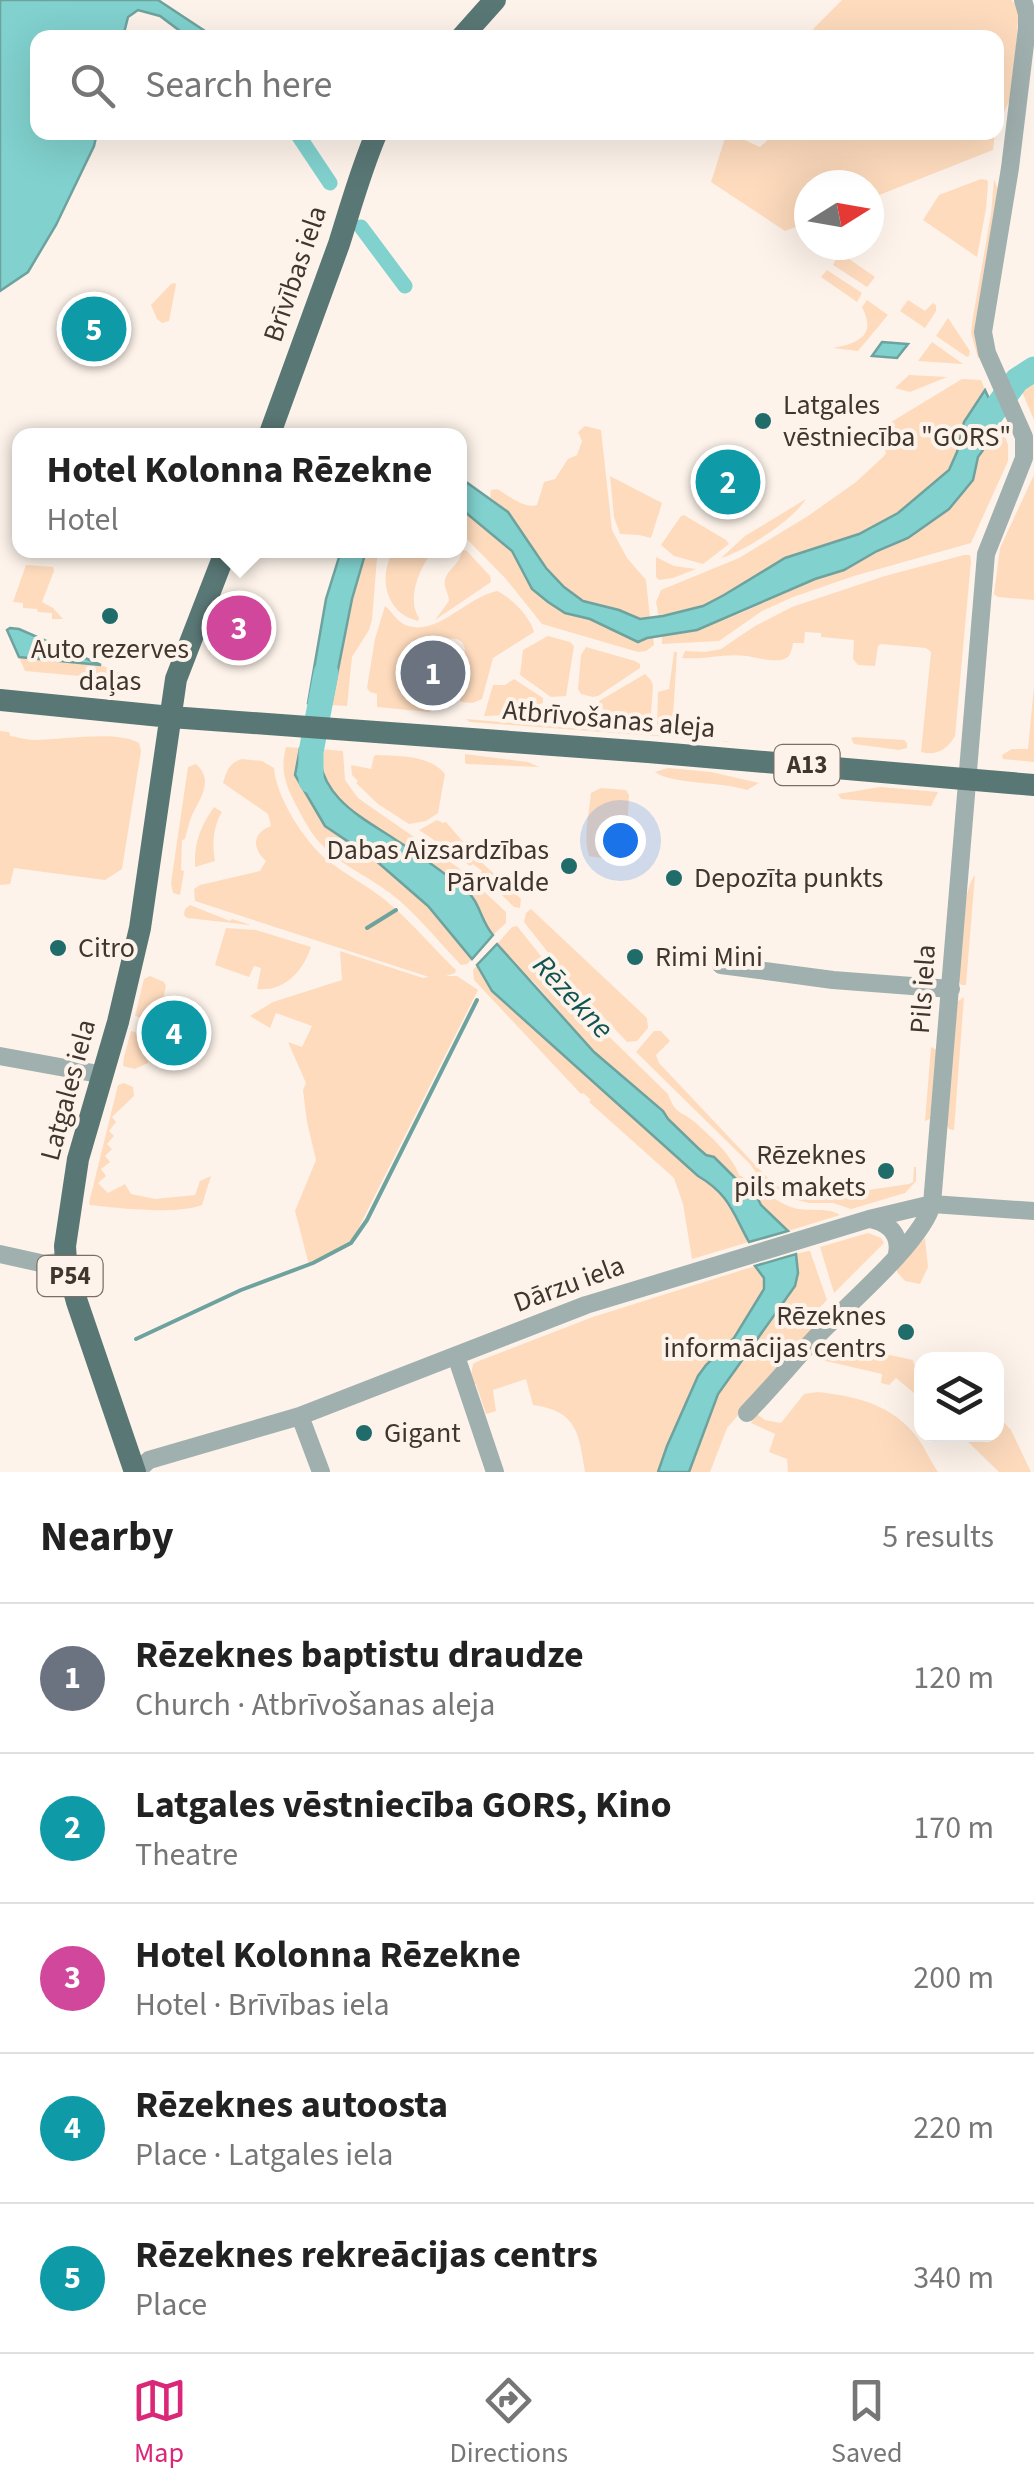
<!DOCTYPE html>
<html lang="en">
<head>
<meta charset="utf-8">
<style>
	body { margin:0; font-family:"Source Sans 3",sans-serif; background:#f6f6f6; color:#222 }
	.controls { position:absolute; right:30px; bottom:30px; display:grid; overflow:hidden; border-radius:20px; box-shadow:0 10px 40px #0002 }
	.controls button { width:90px; height:90px; display:grid; place-items:center; padding:0; border:0; border-bottom:2px solid #e0e0e0; background:#fff; color:#222; font:50px sans-serif }
	.compass { position:absolute; left:794px; top:170px; width:90px; height:90px; border-radius:50%; background:#fff; box-shadow:0 10px 40px #0002; rotate:79deg }
	.you { position:absolute; left:620px; top:840px; width:35px; height:35px; margin:-25px; border:8px solid #fff; border-radius:50%; background:#1a73e8; box-shadow:0 0 0 15px #1a73e833 }
	.badge { display:grid; place-items:center; width:65px; height:65px; border-radius:50%; background:#db2777; color:#fff; font-size:32px; font-weight:700 }
	.pin { position:absolute; translate:-50% -50%; border:5px solid #fff; box-shadow:0 2px 10px #0006 }
	.popup { position:absolute; left:12px; top:428px; width:455px; height:130px; box-sizing:border-box; display:grid; place-content:center; border-radius:20px; background:#fff; filter:drop-shadow(0 2px 8px #0005); font-size:32px; white-space:nowrap; color:#767676 }
	.popup b { font-size:38px; color:#222 }
	.popup::after { content:''; position:absolute; left:50%; top:100%; margin-left:-20px; border:20px solid transparent; border-top-color:#fff }
	.list { margin:0; padding:0; list-style:none }
	h2 { display:flex; justify-content:space-between; align-items:center; height:130px; margin:0; padding:0 40px; font-size:42px }
	h2 small { font-size:32px; font-weight:400; color:#767676 }
	.list li { display:grid; grid-template-columns:65px 1fr auto; gap:30px; align-items:center; box-sizing:border-box; height:150px; padding:0 40px; border-top:2px solid #e0e0e0 }
	.list b { display:block; font-size:38px; white-space:nowrap }
	.list p { margin:0; font-size:32px; white-space:nowrap; color:#767676 }
	.list em { font-size:32px; font-style:normal; color:#767676 }
	.icon { flex:none; width:55px; height:55px; fill:none; stroke:currentColor; stroke-width:2; stroke-linecap:round; stroke-linejoin:round }
	.map { position:relative; flex:none; width:1034px; height:1472px; overflow:hidden }
	.search { position:absolute; background:#fff; box-shadow:0 10px 40px #0002; left:30px; right:30px; top:30px; height:110px; display:flex; align-items:center; gap:25px; box-sizing:border-box; padding:0 35px; border-radius:20px; color:#767676; font-size:38px }
	.sheet { height:880px; background:#fff }
	nav { display:flex; justify-content:space-around; align-items:center; box-sizing:border-box; height:140px; border-top:2px solid #e0e0e0; background:#fff; font-size:28px; color:#767676 }
	nav a { display:grid; justify-items:center; gap:5px }
	nav .on { color:#db2777 }
	.map>svg:first-child { display:block }
	.green { fill:#fedbbd }
	.water { fill:#81d1ce; stroke:#6ea29e; stroke-width:2.5 }
	.lines { fill:none; stroke-linecap:round; stroke-linejoin:round }
	.stream { stroke:#6ea29e; stroke-width:4 }
	.canal { stroke:#81d1ce; stroke-width:15 }
	.river { stroke:#81d1ce; stroke-width:25 }
	.minor { stroke:#a0b0af; stroke-width:18 }
	.major { stroke:#597775; stroke-width:22 }
	.poi-dot { fill:#206c6a; stroke:#fdf3ea; stroke-width:4 }
	.labels { text-anchor:middle; dominant-baseline:central; stroke-width:8; stroke-linejoin:round; paint-order:stroke }
	.shield { fill:#fdf3ea; stroke:#796f66; stroke-width:2.5 }
	.shield-label { font-size:25px; font-weight:bold; fill:#40362d }
	.street-label { font-size:28px; fill:#40362d; stroke:#fdf3ea }
	.poi-label { font-size:28px; fill:#40362d; stroke:#fdf3ea; text-anchor:start }
	.water-label { font-size:30px; font-style:italic; fill:#0e5453; stroke:#fdf3ea }
</style>
</head>
<body>
<div class="map">
<svg width="1034" height="1472" viewBox="0 0 1034 1472">
	<rect width="100%" height="100%" fill="#fdf3ea"/>
	<!-- green -->
	<path class="green" d="M842 0H1011L1019 8 1012 99 1008 103 997 130 996 38H820L813 29Z
		M727 132 760 147 775 133H995L993 150 869 199V185H809V222L785 231 711 182Z
		M981 179 987 180 988 183 986 209 977 257 923 220 939 195Z
		M994 179 999 192 975 336 980 357 978 358 971 333 973 317 991 214Z
		M839 252 875 277 867 287 833 265Z
		M827 270 862 293 857 302 821 277Z
		M175 283 176 285 169 321 162 323 157 319 151 305 171 284Z
		M867 300 888 315 858 351 833 348C858 343 877 336 862 307Z
		M908 300 925 311 933 303 936 305V311L925 328 900 311Z
		M948 318 970 351 969 356 967 357 936 336Z
		M932 342 963 364 918 361Z
		M1034 369V420L1017 380Z
		M909 375 947 377 910 392 895 388Z
		M962 379 981 380 985 390 964 422 957 452 949 470 898 513 859 534 785 558 724 595 703 606 659 617 656 602 661 590 739 558 808 516 856 482 884 456 886 453 878 430Z
		M1001 425 1008 445V461L971 543 854 576 793 597 762 611 719 641 662 644V636L697 630 743 612 815 579 844 570 877 551 908 538 973 480 978 458Z
		M585 426 601 430 612 530 627 558 646 580 650 618 640 619 618 610 583 601 564 587 546 568 508 512 490 497 491 490 497 489C510 496 523 509 537 505L544 482 555 479 568 459 577 455 582 441 578 432Z
		M1034 475V600L998 597 994 594 1000 548Z
		M610 476 662 503 651 538 639 535 620 534 614 517Z
		M806 499C793 520 744 552 721 558L745 536Z
		M459 507 512 551 532 589 548 602 565 612 590 619 638 642 653 637 654 645 646 651 638 652 542 624 506 579 459 531Z
		M684 515 726 540 729 544 703 564 674 556 661 545 681 516Z
		M394 550 433 551C420 567 406 599 419 618L418 621C386 614 377 577 394 550Z
		M466 550 490 576 491 582 435 620 449 601C449 596 446 591 445 586 442 571 459 568 462 551Z
		M366 551H380L377 558 372 620 369 630 352 657 347 706 331 705 352 599Z
		M964 555H970L971 561 955 736C947 750 936 756 921 752L931 652 926 648 881 644 878 646 875 666 858 665 853 659 854 640 821 637V633L805 632 804 643H793C793 646 790 656 788 657 779 664 757 658 747 656 725 653 705 660 682 658L685 651 705 652 721 649 755 626 792 607 885 576Z
		M656 557 674 566 696 569 673 578 659 580 656 577Z
		M26 565 53 567 54 571 42 602 53 608 63 619H52V613L38 612 37 609 23 608V603L13 602Z
		M497 591C511 597 531 618 534 632L493 658 482 699 473 703 461 702 460 700 465 649 462 642 457 639 425 636 431 659 419 658 417 686 428 687 423 697 440 699 436 706 429 712 377 707V694L370 692 367 688 375 639 385 606C392 611 397 623 408 626 439 635 465 598 497 591Z
		M548 636 570 642 574 646 566 696 551 697 520 675 523 650Z
		M586 647 635 661 640 664V668L598 696 593 697 581 694 578 689 581 655Z
		M674 652H677L673 717 692 719V728L698 730 700 734 661 732 657 727 658 692 669 689Z
		M19 657 101 665 124 675V680L25 671Z
		M645 674 651 680 653 686 650 728H634L600 707 599 701Z
		M514 679 543 698V703L510 715 484 716 493 685H505Z
		M1034 686V762L1003 759 1002 755 1012 749H1028Z
		M545 711C567 712 599 709 614 727L517 718Z
		M466 719 735 742H736L470 722Z
		M0 731 9 732 10 736C18 737 26 740 34 740 62 740 116 730 139 743L141 751 122 869 105 880 14 868 10 884 0 885Z
		M855 737 904 740 907 743V748L899 750 854 744 851 738Z
		M286 747 300 748 295 775 325 826 374 859 428 906 472 959 467 964 461 965C438 941 416 913 390 893 368 876 340 865 321 844 310 833 303 818 296 805 285 784 280 770 286 747Z
		M319 749 343 751 345 780 358 798 460 869 506 912V923L493 935 486 928 469 892 346 807C329 790 320 774 319 749Z
		M465 754 528 762 539 767 467 764 465 763Z
		M376 755C399 756 430 755 445 774L438 813 426 821 409 824 378 804 356 783 358 781 352 775 351 765 371 769 374 756Z
		M242 759 262 761 274 768C276 797 304 841 327 860 345 874 366 885 384 899 410 920 432 947 456 970L455 973 446 976H457L478 990 351 1243 309 1265 295 1211 316 1160 307 1122 303 1090 306 1083 288 1042 302 1047 312 1026 276 1013 270 1028 250 1016 273 1002 342 980 340 951 423 978 429 977 195 901 194 889 200 885 260 871 266 861C252 849 252 833 271 826L268 814 223 783C227 770 229 763 242 759Z
		M196 764C214 780 201 797 192 815 189 823 187 831 185 839L182 840 181 870 184 871 180 895 173 893 171 883 188 767Z
		M668 768 711 772 759 783 747 790C720 781 673 785 655 772Z
		M880 787 938 792 931 806 841 799 838 794Z
		M601 788 626 790 629 795 626 852 617 861 589 856C583 837 589 814 591 793Z
		M214 807 222 812C213 827 212 844 215 861L195 867C194 843 200 827 214 807Z
		M437 820 443 823 446 822 477 858 521 899 520 908 514 907 480 874 482 871 473 864 470 866 450 851 452 848 443 842 440 844 419 830Z
		M975 875 966 985H961L959 981C961 957 961 891 975 875Z
		M190 905 230 921 232 919 251 925 187 918 184 915 185 909Z
		M531 909 647 1018 648 1028 637 1041 627 1042 576 988 524 922 526 913Z
		M517 926 591 1019 668 1094C676 1116 681 1110 696 1123 711 1137 732 1155 739 1175 757 1184 774 1202 794 1208 809 1212 829 1207 840 1215L788 1231C775 1221 763 1211 756 1195 725 1169 685 1145 663 1111L594 1052 533 981 522 974 497 944 512 927Z
		M226 928 256 930 311 947C303 971 285 992 257 989L261 968 254 966 249 977 215 965Z
		M477 965 492 991 698 1176C728 1194 733 1213 749 1242L692 1259 683 1204 674 1178 589 1102 591 1100 583 1093 581 1094 474 980 473 970Z
		M150 976 164 982 166 986 160 1013 150 1020 135 1016 144 979Z
		M964 997 954 1130 949 1129 947 1126 957 1002Z
		M131 1031 145 1035 152 1045 148 1063 135 1069 123 1066 124 1057Z
		M654 1031H661L670 1041 656 1055 659 1063 760 1170 774 1184 796 1198H814L909 1184 913 1182 914 1167H916V1181L905 1193 851 1209 833 1203H809L793 1199 760 1178 750 1164 636 1052Z
		M931 1047 937 1050 930 1119 925 1121Z
		M124 1083 133 1087 134 1096 112 1117 116 1122 109 1131 114 1136 107 1144 112 1149 105 1156 110 1162 101 1169 106 1176 98 1183 108 1193 125 1184 131 1194 155 1199 195 1195 200 1181 211 1176 202 1205C177 1215 117 1208 90 1205L89 1203 118 1085Z
		M868 1233 881 1238 884 1243 834 1293 820 1247Z
		M925 1238 928 1267 920 1284 905 1281 897 1272V1268Z
		M808 1251H810L827 1300 816 1311 811 1331 727 1428 710 1472H689L718 1394 795 1286 798 1273 796 1254Z
		M755 1266 764 1278 765 1289 734 1339 706 1365 698 1376 667 1446 658 1472H585C579 1433 577 1411 533 1405L526 1379 493 1390 496 1411 486 1414 476 1384H473L471 1375 473 1364 476 1362 593 1317Z
		M829 1342 913 1360 921 1388V1399L896 1378 889 1385 881 1383 882 1374 817 1359 815 1355Z
		M818 1392C853 1396 887 1403 912 1431 923 1443 929 1459 938 1472H788L787 1459 769 1452 775 1434 751 1423 757 1414 765 1420 781 1423 804 1394Z
		M997 1415 1011 1430 1031 1472H999L961 1435 996 1434Z"/>
	<!-- water -->
	<path class="water" d="M0 0H158L214 37H188L160 16 138 10 128 17 123 37 38 38V132L97 133 94 146 56 225 28 272 0 291Z
		M882 342 908 344 897 358 872 356Z
		M985 390 1001 425 978 457 973 480 949 509 908 538 877 551 844 570 815 579 697 630 647 638 638 642 590 619 565 613 548 602 532 589 512 551 459 507V477L508 512 546 568 564 587 583 601 619 610 640 619 663 616 703 606 724 595 785 558 859 534 898 513 949 470 957 452 964 422Z
		M341 551H366L352 599 331 705 308 703 326 599Z
		M10 628 19 629 101 665 19 657 7 630Z
		M300 748 319 749C319 797 361 817 396 840 420 855 444 873 466 890 480 902 481 922 493 935L472 959 428 906 374 859 325 826 295 775Z
		M497 944 594 1052 663 1111 668 1119 698 1148 706 1155 714 1157 740 1183 756 1195 761 1205 788 1231 749 1242C733 1213 729 1194 698 1176L492 991 477 965Z
		M796 1254 798 1273 795 1286 718 1394 689 1472H658L667 1446 698 1376 706 1365 734 1338 764 1289V1278L755 1266Z"/>
	<g class="lines">
		<!-- stream -->
		<path class="stream" d="M367 928 396 910
			M136 1339 241 1290 313 1263 351 1243 367 1220 477 1000"/>
		<!-- canal -->
		<path class="canal" d="M296 132 330 183
			M361 227 405 286"/>
		<!-- river -->
		<path class="river" d="M975 436 1017 380 1034 369
			M311 781V752L326 673"/>
		<!-- minor -->
		<path class="minor" d="M721 965 833 980 951 989
			M0 1056 104 1075
			M870 1219C889 1223 901 1234 897 1254
			M0 1254 45 1264 66 1261
			M456 1356 495 1472
			M747 1413C770 1389 792 1363 815 1338 844 1308 923 1241 932 1204L986 554 1024 458V437L987 353 983 332 1010 168 1027 28V14L1023 0
			M300 1416 321 1472
			M136 1472 149 1460 300 1416 586 1305 869 1219 932 1204 1034 1211"/>
		<!-- major -->
		<path class="major" d="M461 38 495 0
			M269 436C292 372 316 308 339 244 351 206 361 169 377 132
			M0 700 171 717 648 752 1034 785
			M135 1472 77 1302 66 1261 65 1246 78 1159 118 1022 140 928 176 679 226 550"/>
	</g>
	<!-- markers -->
	<g class="poi-dot">
		<circle cx="763" cy="421" r="10"/>
		<circle cx="110" cy="616" r="10"/>
		<circle cx="569" cy="866" r="10"/>
		<circle cx="674" cy="878" r="10"/>
		<circle cx="58" cy="948" r="10"/>
		<circle cx="635" cy="957" r="10"/>
		<circle cx="886" cy="1171" r="10"/>
		<circle cx="906" cy="1332" r="10"/>
		<circle cx="364" cy="1433" r="10"/>
	</g>
	<g class="labels">
		<!-- shield labels -->
		<g class="shield">
			<rect x="774.5" y="745" width="65" height="40" rx="8"/>
			<rect x="37.5" y="1256" width="65" height="40" rx="8"/>
		</g>
		<g class="shield-label">
			<text x="807" y="765">A13</text>
			<text x="70" y="1276">P54</text>
		</g>
		<!-- street labels -->
		<g class="street-label">
			<text transform="translate(295 274) rotate(-71)">Brīvības iela</text>
			<text transform="translate(609 719) rotate(5)">Atbrīvošanas aleja</text>
			<text transform="translate(923 989) rotate(-86)">Pils iela</text>
			<text transform="translate(68 1090) rotate(-75)">Latgales iela</text>
			<text transform="translate(569 1284) rotate(-20)">Dārzu iela</text>
		</g>
		<!-- poi labels -->
		<g class="poi-label">
			<text x="783" y="405">Latgales<tspan x="783" dy="32">vēstniecība "GORS"</tspan></text>
			<text x="110" y="649" text-anchor="middle">Auto rezerves<tspan x="110" dy="32">daļas</tspan></text>
			<text x="549" y="850" text-anchor="end">Dabas Aizsardzības<tspan x="549" dy="32">Pārvalde</tspan></text>
			<text x="694" y="878">Depozīta punkts</text>
			<text x="78" y="948">Citro</text>
			<text x="655" y="957">Rimi Mini</text>
			<text x="866" y="1155" text-anchor="end">Rēzeknes<tspan x="866" dy="32">pils makets</tspan></text>
			<text x="886" y="1316" text-anchor="end">Rēzeknes<tspan x="886" dy="32">informācijas centrs</tspan></text>
			<text x="384" y="1433">Gigant</text>
		</g>
		<!-- water labels -->
		<g class="water-label">
			<text transform="translate(573 997) rotate(47)">Rēzekne</text>
		</g>
	</g>
</svg>
<div class="controls">
<button><svg class="icon" aria-label="layers" viewBox="0 0 24 24"><path d="M12 4l9 5-9 5-9-5zM3 14l9 5 9-5"/></svg></button>
</div>
<svg class="compass" viewBox="-18 -18 36 36"><path d="M0-13l5 13h-10z" fill="#e53935"/><path d="M0 13l5-13h-10z" fill="#767676"/></svg>
<div class="you"></div>
<div class="pin badge" style="left:433px;top:673px;background:#6b7280">1</div>
<div class="pin badge" style="left:728px;top:482px;background:#0f9aa8">2</div>
<div class="pin badge" style="left:239px;top:628px;background:#d1479c">3</div>
<div class="popup"><b>Hotel Kolonna Rēzekne</b>Hotel</div>
<div class="pin badge" style="left:174px;top:1033px;background:#0f9aa8">4</div>
<div class="pin badge" style="left:94px;top:329px;background:#0f9aa8">5</div>
<div class="search"><svg class="icon" aria-label="search" viewBox="0 0 24 24"><circle cx="10" cy="10" r="6"/><path d="M15 15l6 6"/></svg>Search here</div>
</div>
<section class="sheet">
<h2>Nearby<small>5 results</small></h2>
<ul class="list">
<li><span class="badge" style="background:#6b7280">1</span><div><b>Rēzeknes baptistu draudze</b><p>Church · Atbrīvošanas aleja</p></div><em>120 m</em></li>
<li><span class="badge" style="background:#0f9aa8">2</span><div><b>Latgales vēstniecība GORS, Kino</b><p>Theatre</p></div><em>170 m</em></li>
<li><span class="badge" style="background:#d1479c">3</span><div><b>Hotel Kolonna Rēzekne</b><p>Hotel · Brīvības iela</p></div><em>200 m</em></li>
<li><span class="badge" style="background:#0f9aa8">4</span><div><b>Rēzeknes autoosta</b><p>Place · Latgales iela</p></div><em>220 m</em></li>
<li><span class="badge" style="background:#0f9aa8">5</span><div><b>Rēzeknes rekreācijas centrs</b><p>Place</p></div><em>340 m</em></li>
</ul>
</section>
<nav>
<a class="on"><svg class="icon" aria-label="map" viewBox="0 0 24 24"><path d="M3 6l6-2 6 2 6-2v14l-6 2-6-2-6 2zM9 4v14M15 6v14"/></svg>Map</a>
<a><svg class="icon" aria-label="directions" viewBox="0 0 24 24"><path d="M12 3l9 9-9 9-9-9zM9 14v-3h6M13 9l2 2-2 2"/></svg>Directions</a>
<a><svg class="icon" aria-label="saved" viewBox="0 0 24 24"><path d="M7 4h10v16l-5-4-5 4z"/></svg>Saved</a>
</nav>
</body>
</html>
